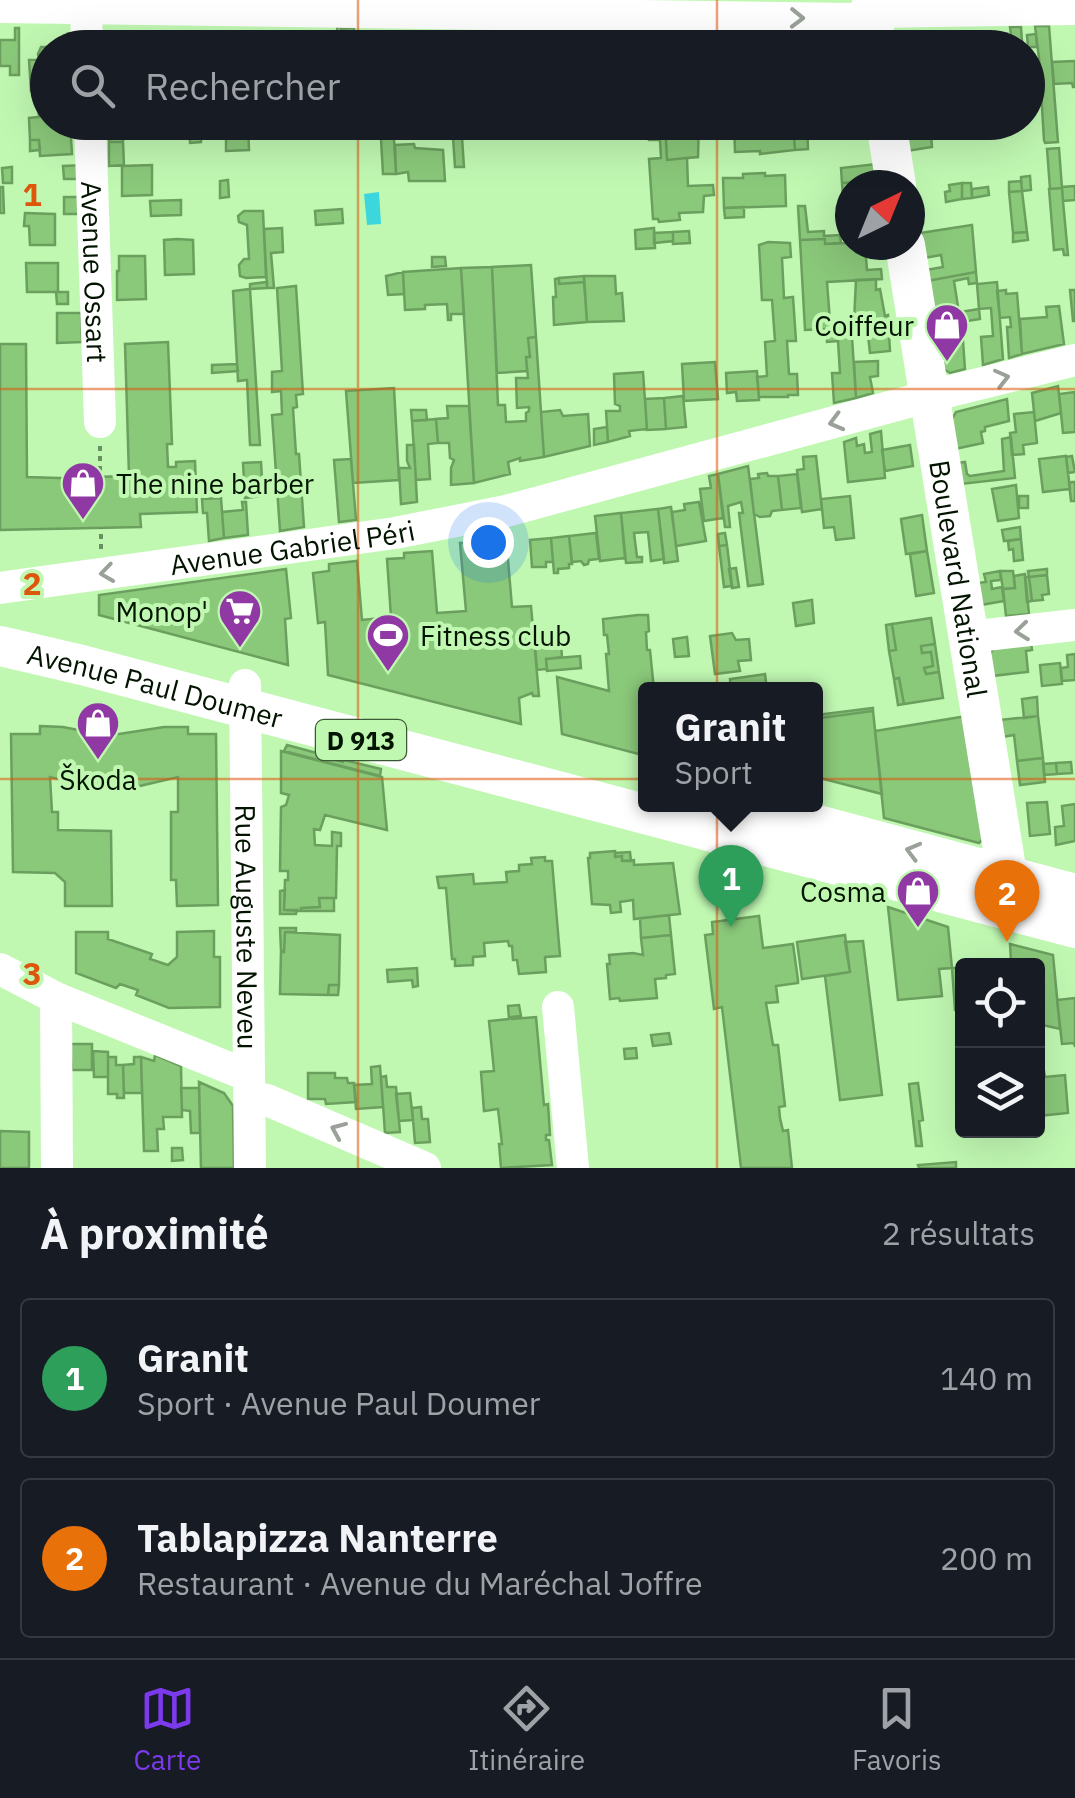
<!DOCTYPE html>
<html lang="fr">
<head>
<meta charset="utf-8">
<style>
	body { margin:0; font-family:"IBM Plex Sans",sans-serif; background:#242831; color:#f1f3f6 }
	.controls { position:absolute; right:30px; bottom:30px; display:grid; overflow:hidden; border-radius:10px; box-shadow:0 10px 40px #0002 }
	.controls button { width:90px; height:90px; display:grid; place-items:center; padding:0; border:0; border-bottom:2px solid #363941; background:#171b24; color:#f1f3f6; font:50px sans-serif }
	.compass { position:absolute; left:835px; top:170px; width:90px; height:90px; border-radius:50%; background:#171b24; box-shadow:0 10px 40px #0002; rotate:43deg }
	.you { position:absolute; left:488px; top:542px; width:35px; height:35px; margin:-25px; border:8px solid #fff; border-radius:50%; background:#1a73e8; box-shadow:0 0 0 15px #1a73e833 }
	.badge { display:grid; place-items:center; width:65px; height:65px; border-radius:50%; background:#7c3aed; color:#fff; font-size:32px; font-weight:700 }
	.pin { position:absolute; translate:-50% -82px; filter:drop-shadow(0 2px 5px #0008) }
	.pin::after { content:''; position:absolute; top:52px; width:35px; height:30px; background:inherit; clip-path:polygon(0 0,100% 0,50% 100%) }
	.popup { position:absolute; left:638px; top:682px; width:185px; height:130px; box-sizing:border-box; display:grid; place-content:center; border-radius:10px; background:#171b24; filter:drop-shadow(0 2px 8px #0005); font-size:32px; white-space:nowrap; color:#9ea1a6 }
	.popup b { font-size:38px; color:#f1f3f6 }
	.popup::after { content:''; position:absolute; left:50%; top:100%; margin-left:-20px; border:20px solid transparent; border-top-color:#171b24 }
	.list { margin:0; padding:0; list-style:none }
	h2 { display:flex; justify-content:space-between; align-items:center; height:130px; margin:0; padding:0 40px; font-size:42px }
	h2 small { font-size:32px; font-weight:400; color:#9ea1a6 }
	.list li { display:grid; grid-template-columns:65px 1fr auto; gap:30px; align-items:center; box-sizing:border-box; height:160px; margin:0 20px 20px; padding:0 20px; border:2px solid #363941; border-radius:10px }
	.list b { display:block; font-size:38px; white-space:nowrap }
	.list p { margin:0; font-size:32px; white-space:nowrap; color:#9ea1a6 }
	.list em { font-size:32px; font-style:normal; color:#9ea1a6 }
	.icon { flex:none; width:55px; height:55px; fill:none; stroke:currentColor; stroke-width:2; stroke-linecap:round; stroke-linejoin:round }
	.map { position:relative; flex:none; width:1075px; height:1168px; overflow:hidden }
	.search { position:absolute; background:#171b24; box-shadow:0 10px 40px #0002; left:30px; right:30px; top:30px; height:110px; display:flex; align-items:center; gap:25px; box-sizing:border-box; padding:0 35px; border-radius:55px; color:#9ea1a6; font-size:38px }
	.sheet { height:490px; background:#171b24 }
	nav { display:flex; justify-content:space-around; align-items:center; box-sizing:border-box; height:140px; border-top:2px solid #363941; background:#171b24; font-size:28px; color:#9ea1a6 }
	nav a { display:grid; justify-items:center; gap:5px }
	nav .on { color:#7c3aed }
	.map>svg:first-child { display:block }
	.water { fill:#3cd6dd }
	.building { fill:#8ac87a; stroke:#6b9f5e; stroke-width:2.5 }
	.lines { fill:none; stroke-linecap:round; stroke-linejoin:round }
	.path { stroke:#688f60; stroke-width:4; stroke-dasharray:5 5; stroke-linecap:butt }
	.minor { stroke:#fff; stroke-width:32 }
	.major { stroke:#fff; stroke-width:40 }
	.oneway { stroke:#9aa199 }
	.grid { fill:none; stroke:#dc560b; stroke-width:2.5; stroke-opacity:0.55 }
	.labels { text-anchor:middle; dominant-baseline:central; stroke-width:8; stroke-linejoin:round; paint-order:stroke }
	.shield { fill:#c0f8b2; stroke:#3b5835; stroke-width:2.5 }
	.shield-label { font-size:25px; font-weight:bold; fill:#021400 }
	.street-label { font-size:28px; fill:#021400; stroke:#c0f8b2 }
	.poi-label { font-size:28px; fill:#021400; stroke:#c0f8b2; text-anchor:end }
	.grid-label { font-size:32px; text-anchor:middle; font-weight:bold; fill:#dc560b; stroke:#c0f8b2; stroke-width:8; stroke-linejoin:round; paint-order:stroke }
</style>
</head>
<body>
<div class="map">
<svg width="1075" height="1168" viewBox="0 0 1075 1168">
	<rect width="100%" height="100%" fill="#c0f8b2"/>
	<!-- water -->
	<path class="water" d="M379 192 381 224 367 225 364 194Z"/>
	<!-- building -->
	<path class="building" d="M337 23 340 24 341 29 354 28 355 48H338Z
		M486 25H498L499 43 487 44Z
		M1035 26H1049L1058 142 1045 143 1044 140 1039 58Z
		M1010 27H1021L1022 42 1012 43Z
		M15 28H19V75H10V66H0V40H15Z
		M811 29 831 30V48H812Z
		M844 30 855 38 857 48H845Z
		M231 33H246V36H253L254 48H218L217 36 232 35Z
		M297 33 298 48H287L286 34Z
		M173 34 174 48H146V38Z
		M1036 34 1037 47H1028L1027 35Z
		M531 35 532 48H520V36Z
		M146 38V48H125V42H128V39Z
		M187 39 188 45 197 44V48H174L173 40Z
		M280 42V48H259V43Z
		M706 43 707 48H661V45Z
		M778 43 779 48H721L766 45Z
		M41 47H50L48 48V59L39 60 38 54Z
		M48 59V87H42L43 90 31 91 29 60Z
		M1075 61V87H1073L1072 83 1054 84 1052 62Z
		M48 107V122H70L72 154 40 156 39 140H30L29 118 39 117 38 108Z
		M108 122H123V142H109Z
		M189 122H201V142L190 143Z
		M226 122H248L249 150 226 151Z
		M380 122H393L396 174H383Z
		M452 122H461L464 167H455Z
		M647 122H665L667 160 687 158 688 186 713 185 714 195 704 196 703 212 679 213 680 220 659 222 658 219H653L649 159 661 158 660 140H649Z
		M665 122H699L698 157 667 160Z
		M734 122H793L795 150 760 154V151L735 152Z
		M793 122H807L808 149 795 150Z
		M837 122H863L864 129 838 130Z
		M902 122H930L932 147 906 151Z
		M30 140H39L40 150 30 151Z
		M109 142H123L124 165 109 166Z
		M414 144 415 148 443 150 445 181H409L408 172 396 174 395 145Z
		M1059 148 1062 188 1050 189 1047 149Z
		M876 164 879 180 842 183 841 168Z
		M85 165 86 179H64L63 166Z
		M152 165V195L122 196V166Z
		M12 167V183H3L2 168Z
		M765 173V176L785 175 786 206 724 208 723 178H743V174Z
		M1030 176 1031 190 1022 191 1021 177Z
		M228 180 229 197 220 198V181Z
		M1021 181 1022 191 1009 192V182Z
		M867 182V185H850V198H843L842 183Z
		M962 183H971L972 198 962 199Z
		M962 183V199L946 202 945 192 950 191 949 185Z
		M1075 186V200L1063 201 1062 187Z
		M0 187H3L4 213H0Z
		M988 187 989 195 972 198V189Z
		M1062 188 1063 201 1068 255H1064L1063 249 1054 250 1049 189Z
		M1022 191 1027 232 1013 233 1009 192Z
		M64 197H86L87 214H64Z
		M181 200V215L151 216 150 201Z
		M798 206H805L808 232 824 231V236L840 235 841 243 825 244V239L800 240Z
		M744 207V217L725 218 724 208Z
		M342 209 343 223 316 225 315 211Z
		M244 211H263L266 277 246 278 240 276 239 265 244 259H249L247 225 239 222 238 216Z
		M25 213 55 214V245H30L29 226H24Z
		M850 213V235H844L842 214Z
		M972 225 976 272 927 281 926 270 943 267 941 255 924 258 920 233Z
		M282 228 283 252 271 253 274 288H267L264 229Z
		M654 228 655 248 636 249 635 230Z
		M689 231 690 243 673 244V232Z
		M673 232V241L654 243V233Z
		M1027 232 1028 240 1013 242V233Z
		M177 239 193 240 194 274 165 275 164 240Z
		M825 239V244L850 243V245H865L867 270 881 269 882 279 827 282 830 321 851 322 856 398 834 403 832 373H840L838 341 827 342 826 329 805 330 800 240Z
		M768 242 790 243 791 257 782 258 784 298 793 297 796 341H787L789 374H797L798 395H788V397H759L757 377 767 376 765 342 775 341 772 300H762L759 245Z
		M119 256H145L146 299 117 300V271H119Z
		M432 257H445L446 266 432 267Z
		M26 263H58V292H27Z
		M531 265 536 337 528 338 530 357H526L527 371 497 373 492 267Z
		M492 267 498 405H505L506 422 526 421V413L529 411V407L517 408 516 378H528L526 357H530L528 338 536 337 544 457 520 461V458L508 462 510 474 474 483 461 268Z
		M461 268 464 314H451V320H448L447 304 425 305V309L405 310 403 272Z
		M403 272 404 294 388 295 386 276Z
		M976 272 977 283 969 284 968 278 954 281 959 313 933 317 927 281Z
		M584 276H615L616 294 622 293 624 321 587 322Z
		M584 276V282L559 284V278Z
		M559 278V284L584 282 587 322 554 325 553 297H556L555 279Z
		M876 279V290L880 289 885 316 888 315 890 351 870 353 868 335 852 338 851 322 854 321 856 280Z
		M267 282V288L250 289V284Z
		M997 282 1003 359 983 365 981 337 993 336 991 308 979 309 977 284Z
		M296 286 303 394 296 395 297 407 293 408 296 454H299L304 527 280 531 272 415 282 414 281 391 272 392V372L282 371 277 288Z
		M250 289 260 445H250L247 380 238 381 233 291Z
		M1006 290V294L1017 293 1022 354 1009 358 1007 327H1011L1010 317 1000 318 997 291Z
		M1070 290H1075V321H1073Z
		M56 292H68V304H57Z
		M1059 306 1064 344 1022 354 1020 319 1047 317 1046 307Z
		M979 309 980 319 961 322 960 312Z
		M960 312 961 322 944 324V315Z
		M57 313H81L82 342 57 343Z
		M953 335 954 342 963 341 965 369 950 373 942 368 940 338Z
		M168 342 172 444H167L168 467H176V462L195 461 197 512 140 514 141 527 0 530V344H26L27 477 59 478 129 476 125 344Z
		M878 361V376L870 377 873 393 856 398 854 362Z
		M715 362 718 399 684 401 682 364Z
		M237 364 238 371 212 373V365Z
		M757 371 759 400 737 401 736 392 727 393 726 373Z
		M643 372 647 429 629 431 630 436 608 442 606 411H620V406L615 404 614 374Z
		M1058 386 1061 413 1035 421 1032 393Z
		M394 388 399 480 353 483 346 391Z
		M1075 392V432L1063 433 1059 394Z
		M683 396 686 427 666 429 664 398Z
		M664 398 666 429 647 430 645 399Z
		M1007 399 1009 421 985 427V431L981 432 983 443 955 449 951 421 956 412Z
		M447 406H469L474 483 451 485V468L454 460 450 458 449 443H438L436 419 448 418Z
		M411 410H426L427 420 412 421Z
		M560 410 563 416 588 414 590 446 544 457 541 412Z
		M1034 412 1037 443 1023 445 1024 454 1012 455 1010 433 1016 432 1014 414Z
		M436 419 438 443 428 444 430 479 416 480 412 421Z
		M607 427 608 442 594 445V429Z
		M881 431 885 478 848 482 844 442 856 438 857 446 864 444 865 453 872 452 870 434Z
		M1011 437 1015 478 961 484 957 463 965 462 967 474 970 476 1004 471 1002 439Z
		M407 445H414L417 502 401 504 399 468H410L407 461Z
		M910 445 913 466 885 471 882 450Z
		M816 456 822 509 802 512 797 470 804 469 803 457Z
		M1066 456 1070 489 1043 492 1039 459Z
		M1072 456 1075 472 1068 473 1066 457Z
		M351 459 356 520 339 522 334 460Z
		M261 462 263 496 245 498 243 463Z
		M748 466 763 584 748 586 739 513H743L741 502 728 506 730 527H725L718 474Z
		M767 473 768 476H778L782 510 772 511 770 516 760 517 754 514 750 479 759 478 758 474Z
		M718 474 723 518 704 521 700 489 711 488 709 476Z
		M797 474 801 508 782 510 778 476Z
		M1072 482H1075V501H1071L1069 483Z
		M1016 485 1019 518 998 521 992 489Z
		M850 496 854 538 836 540 834 527 824 528 821 499Z
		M1019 496H1028V508H1019Z
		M221 498 224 538 209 541 207 513H203L202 499Z
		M242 502H246L248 535 224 538 222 512 243 510Z
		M699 502 706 541 676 546 672 512 685 510 684 504Z
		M671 507 678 561 664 563 658 509Z
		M658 509 664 559 651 561 648 532 634 533 637 557H642V562L626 563 621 513Z
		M621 513 625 558 600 561 595 516Z
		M922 515 927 551 906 554 901 519Z
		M1020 527 1021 539 1004 541 1002 530Z
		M596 533 599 559 589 560 588 564 584 565 581 561 572 562 569 536Z
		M725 533 727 545 719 546 718 534Z
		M506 536 512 607 531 606 539 696H533L532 693 519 698 521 724 328 675 325 622 318 623 313 573 329 571V564L357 561 362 620 391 617 387 559 404 558V553L432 551 437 613 466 611 460 543 479 542V538Z
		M569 536 572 564H569V568L558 569V573H554L551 538Z
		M551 538 553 562H546V567H532L530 540Z
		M1021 539 1023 560 1014 561 1013 549 1009 550 1008 541Z
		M727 545 732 586 724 587 719 546Z
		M927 551 934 593 916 596 910 554Z
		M736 568 739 587 732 588 729 569Z
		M286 569 291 618 285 619 288 665 99 615V595Z
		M1047 569V575L1029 577 1028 571Z
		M1000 571 1001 580 991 581 992 589 1002 587 1004 601 981 605 977 583 986 582 984 574Z
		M1000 571H1013L1015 588 1003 589Z
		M1025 574 1029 614 1006 616 1003 589 1015 588 1014 576Z
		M1047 575 1049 594 1042 595 1043 600 1032 601 1029 577Z
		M1025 577H1029L1032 601 1027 602Z
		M812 600 814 623 796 626 793 603Z
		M638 615H648L649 631 646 632 647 650H650L654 690H646V756L562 734 557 677 609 691 606 654H609L607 635H604L603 619Z
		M931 618 935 644 921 646 922 653 931 652 933 666 924 668 926 674 939 672 943 698 904 704 899 678 894 679 889 651 896 650 892 624Z
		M892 624 896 650 889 651 886 625Z
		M732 633 736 640 749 639 751 660 738 661 740 671 715 674 710 636Z
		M687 637 689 656 675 657 673 639Z
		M561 643 562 657 546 659 547 669 537 670 535 646Z
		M1031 643 1032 650 1026 651 1028 672 992 676 989 655 995 647Z
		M935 644 939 672 926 674 924 668 933 666 931 652 922 653 921 646Z
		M1075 654V680L1062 681 1061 668 1068 667 1067 655Z
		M580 656 581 668 547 671 546 659Z
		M1060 663 1062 684 1042 686 1040 665Z
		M765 674 767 690H731L730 679Z
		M899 678 904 704 898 705 894 679Z
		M1037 697 1038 716 1024 718 1022 699Z
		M873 708V711L820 718 821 722H816V715Z
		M873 711 882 794 816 777V722H821L820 718Z
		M967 716 985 837 979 843 884 818 875 731Z
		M1038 716 1043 758 1017 761 1014 735 1002 737 999 720Z
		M40 726 63 727 94 733 119 734 164 727H188V734H216L218 905 177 906 176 880H171V812H178V777L140 786H89L50 777 52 812H58V830L111 831 112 906H65V882L55 873 13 872 11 734H40Z
		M287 745 332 757 331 759 343 762 344 760 381 769 380 776 284 751Z
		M281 751 382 777 387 830 325 815 320 830 314 829 315 845 332 846V832L341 833V846H337L336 898H319L320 907 301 908V911L284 910 285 880H288V871H280L281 807 286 805 289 795 281 793Z
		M1043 758 1045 782 1020 785 1017 761Z
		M1071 762 1072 773 1057 774 1056 763Z
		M1056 763 1057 774 1044 775 1043 764Z
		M1047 802 1050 834 1030 836 1027 803Z
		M1075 804V841L1056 845 1055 827 1064 826 1062 806Z
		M615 851V857L622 856V861L634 860V865L673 863 680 914 634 919 633 900 620 902 621 912 611 913 610 905 592 904 588 858H590V853Z
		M630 852 631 861H622V856L615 857V853Z
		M545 857V861H552L560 956 545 957 546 972 519 974 517 960H513L512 946H509L508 941 484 943 485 956 473 957V965L455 966V959H452L446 888H439L437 877 473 874 474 884 507 882 506 872 519 871V865L532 864 531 858Z
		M285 890 284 910H297L296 914H280V891Z
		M319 898H334V911H301V908L320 907Z
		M888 907 948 927 952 968 939 969 942 996 898 1000Z
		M669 915 671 935 641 938 640 918Z
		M759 916 763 948 793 944 798 980V983L776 986 778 1002 766 1003 773 1045H778L785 1106 779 1107 780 1118 783 1131 788 1130 792 1168H741L722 1007 714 1009 705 935 713 934 712 922Z
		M280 928H296V932H285L284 952 281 951Z
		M214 931V957H220V1007L169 1008 136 995 138 990 120 984 116 988 76 973V932H108V939L152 954 150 959 168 965 177 957V932Z
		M285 932 340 935 339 985H329L328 995 280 994 281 951 284 952Z
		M671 935 675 974 666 975V978L655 979 657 998 620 1001 619 998 610 999 607 964H610L609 955 633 953 643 955 641 938Z
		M845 935 850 972 802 979 797 942Z
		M863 941 882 1095 840 1100 825 976 850 972 845 942Z
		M1010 944 1053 955 1060 1029 1038 1024V966H992L991 963 1011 962Z
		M417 968 418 986 413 987 412 980 388 982 387 970Z
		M952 968H957L962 1011 955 1010Z
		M957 968H962V1011L960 990Z
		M329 985H339L338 995H328Z
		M1075 998V1047L1074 1043 1062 1044 1057 1000Z
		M519 1005 521 1016 511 1017 512 1019 536 1017 544 1105 548 1104 550 1135H546V1140H549L552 1165 501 1168 499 1144H502L498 1109 484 1111 481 1072 494 1071 489 1021 509 1019 508 1006Z
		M669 1033 671 1044 653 1046 651 1035Z
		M70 1044H92V1070H72Z
		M636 1048 637 1058 625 1059 624 1049Z
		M93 1051 108 1052V1077H94Z
		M155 1055 181 1066 182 1117H163L164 1129H157L158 1151H144L141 1057 154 1061Z
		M108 1057H116V1065H123L124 1098H117V1094H108Z
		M134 1057H141L142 1093H124L123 1065 134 1064Z
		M380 1066 383 1107 356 1109 354 1085 372 1084 371 1067Z
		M1038 1071H1044L1045 1077 1065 1075 1068 1113 1038 1116Z
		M308 1073H335V1078H347L348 1083H354L356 1102 326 1104 325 1099H308Z
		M386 1076 387 1087H396L400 1132 385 1133 381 1077Z
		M199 1082 224 1093 233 1106 234 1168H201Z
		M918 1083 923 1120 919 1121 922 1146H916L909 1084Z
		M181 1088H199L200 1133H191L190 1111 182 1110Z
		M410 1093 413 1120 399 1121 396 1094Z
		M421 1107 422 1119H428L430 1142 415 1143 412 1108Z
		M0 1131 29 1132V1168H0Z
		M172 1148H182L183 1160 172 1161Z
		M956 1162V1168H919L918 1165Z"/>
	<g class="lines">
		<!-- path -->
		<path class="path" d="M100 446V476
			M101 549V528"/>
		<!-- minor -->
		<g class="minor">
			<path d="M0 7 853 19 872 12 1075 9"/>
			<path d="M86 9 87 48"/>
			<path id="s1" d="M90 122 100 422"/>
			<path id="s2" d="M0 588 395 533 506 511 930 396 1075 360"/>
			<path d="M968 637 1075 625"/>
			<path id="s3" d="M245 685 250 1168"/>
			<path d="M0 969 56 998 249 1076"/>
			<path d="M56 998 57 1168"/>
			<path d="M558 1007 573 1168"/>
			<path d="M250 1097 267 1100 425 1168"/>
		</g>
		<!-- major -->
		<g class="major">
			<path d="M872 0 875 48"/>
			<path d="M886 122 896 185"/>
			<path id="s4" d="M905 245 1013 911"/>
			<path id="s5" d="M0 646 82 665 1075 928"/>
			<path d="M720 804 792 818 1075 894"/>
		</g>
	</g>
	<!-- one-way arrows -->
	<defs><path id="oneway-chevron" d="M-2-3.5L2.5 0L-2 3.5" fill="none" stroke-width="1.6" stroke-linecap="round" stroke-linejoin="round" transform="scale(2.5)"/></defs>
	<g class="oneway">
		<use href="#oneway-chevron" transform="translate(797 18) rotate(1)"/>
		<use href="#oneway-chevron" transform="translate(1002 378) rotate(-14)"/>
		<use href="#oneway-chevron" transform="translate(836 422) rotate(165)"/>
		<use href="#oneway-chevron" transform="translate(107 573) rotate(172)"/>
		<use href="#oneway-chevron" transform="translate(1022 631) rotate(174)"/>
		<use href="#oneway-chevron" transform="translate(913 851) rotate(-165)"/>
		<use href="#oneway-chevron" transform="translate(338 1130) rotate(-157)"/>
	</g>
	<!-- grid -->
	<path class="grid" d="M358 0V48M717 0V48M358 122V1168M717 122V1168M0 389H1075M0 779H1075"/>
	<!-- icons -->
	<defs>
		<g id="shop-pin" transform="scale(2.25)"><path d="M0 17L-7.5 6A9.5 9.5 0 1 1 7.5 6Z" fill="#9038a4" stroke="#c0f8b2"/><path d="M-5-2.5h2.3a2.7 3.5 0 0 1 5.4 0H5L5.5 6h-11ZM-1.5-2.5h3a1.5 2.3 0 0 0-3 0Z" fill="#fff"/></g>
		<g id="supermarket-pin" transform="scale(2.25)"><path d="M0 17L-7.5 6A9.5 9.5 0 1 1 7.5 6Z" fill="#9038a4" stroke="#c0f8b2"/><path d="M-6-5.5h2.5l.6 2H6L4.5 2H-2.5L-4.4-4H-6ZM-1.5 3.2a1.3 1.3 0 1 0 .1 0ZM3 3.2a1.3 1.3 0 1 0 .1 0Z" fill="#fff"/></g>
		<g id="stadium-pin" transform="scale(2.25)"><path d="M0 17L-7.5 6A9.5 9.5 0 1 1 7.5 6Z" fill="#9038a4" stroke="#c0f8b2"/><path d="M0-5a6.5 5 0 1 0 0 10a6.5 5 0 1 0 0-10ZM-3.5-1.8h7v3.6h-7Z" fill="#fff"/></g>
	</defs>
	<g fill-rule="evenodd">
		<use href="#shop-pin" x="947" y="325"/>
		<use href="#shop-pin" x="83" y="483"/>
		<use href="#supermarket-pin" x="240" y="611"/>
		<use href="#stadium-pin" x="388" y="635"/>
		<use href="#shop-pin" x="98" y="723"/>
		<use href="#shop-pin" x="918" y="891"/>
	</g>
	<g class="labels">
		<!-- shield labels -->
		<rect class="shield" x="316" y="720" width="90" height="40" rx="8"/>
		<g class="shield-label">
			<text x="361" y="740">D 913</text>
		</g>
		<!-- street labels -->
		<g class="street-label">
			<text stroke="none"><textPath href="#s1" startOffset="150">Avenue Ossart</textPath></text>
			<text stroke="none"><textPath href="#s2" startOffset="295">Avenue Gabriel Péri</textPath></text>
			<text stroke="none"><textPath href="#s4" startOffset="338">Boulevard National</textPath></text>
			<text stroke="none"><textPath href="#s5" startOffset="160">Avenue Paul Doumer</textPath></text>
			<text stroke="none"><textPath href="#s3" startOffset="242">Rue Auguste Neveu</textPath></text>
		</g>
		<!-- poi labels -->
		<g class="poi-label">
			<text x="914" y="325">Coiffeur</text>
			<text x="116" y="483" text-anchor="start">The nine barber</text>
			<text x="208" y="611">Monop'</text>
			<text x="420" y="635" text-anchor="start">Fitness club</text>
			<text x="98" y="779" text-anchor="middle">Škoda</text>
			<text x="886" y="891">Cosma</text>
		</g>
	</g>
	<g class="grid-label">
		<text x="32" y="206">1</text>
		<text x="32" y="595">2</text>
		<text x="32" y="985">3</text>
	</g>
</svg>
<div class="controls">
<button><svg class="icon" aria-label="locate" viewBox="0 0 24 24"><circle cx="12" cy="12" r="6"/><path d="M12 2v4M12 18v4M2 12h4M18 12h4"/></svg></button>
<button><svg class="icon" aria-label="layers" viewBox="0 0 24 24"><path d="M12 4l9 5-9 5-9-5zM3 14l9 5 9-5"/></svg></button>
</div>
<svg class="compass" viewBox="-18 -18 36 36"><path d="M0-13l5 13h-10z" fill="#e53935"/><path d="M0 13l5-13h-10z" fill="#9ea1a6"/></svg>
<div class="you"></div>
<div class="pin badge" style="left:731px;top:927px;background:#2e9e5b">1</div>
<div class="popup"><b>Granit</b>Sport</div>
<div class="pin badge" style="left:1007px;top:942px;background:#e8710a">2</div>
<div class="search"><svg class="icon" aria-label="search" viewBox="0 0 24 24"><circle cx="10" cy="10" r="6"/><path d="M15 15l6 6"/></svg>Rechercher</div>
</div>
<section class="sheet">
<h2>À proximité<small>2 résultats</small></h2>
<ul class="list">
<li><span class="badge" style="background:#2e9e5b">1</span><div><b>Granit</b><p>Sport · Avenue Paul Doumer</p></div><em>140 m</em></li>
<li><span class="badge" style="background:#e8710a">2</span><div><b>Tablapizza Nanterre</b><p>Restaurant · Avenue du Maréchal Joffre</p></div><em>200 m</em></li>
</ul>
</section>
<nav>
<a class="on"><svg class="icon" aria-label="map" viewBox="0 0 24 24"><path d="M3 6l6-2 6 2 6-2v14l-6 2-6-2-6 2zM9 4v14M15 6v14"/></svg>Carte</a>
<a><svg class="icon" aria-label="directions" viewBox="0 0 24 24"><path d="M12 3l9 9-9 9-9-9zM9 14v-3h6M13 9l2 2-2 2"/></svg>Itinéraire</a>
<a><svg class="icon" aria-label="saved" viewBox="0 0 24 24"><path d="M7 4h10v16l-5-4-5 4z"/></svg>Favoris</a>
</nav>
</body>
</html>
